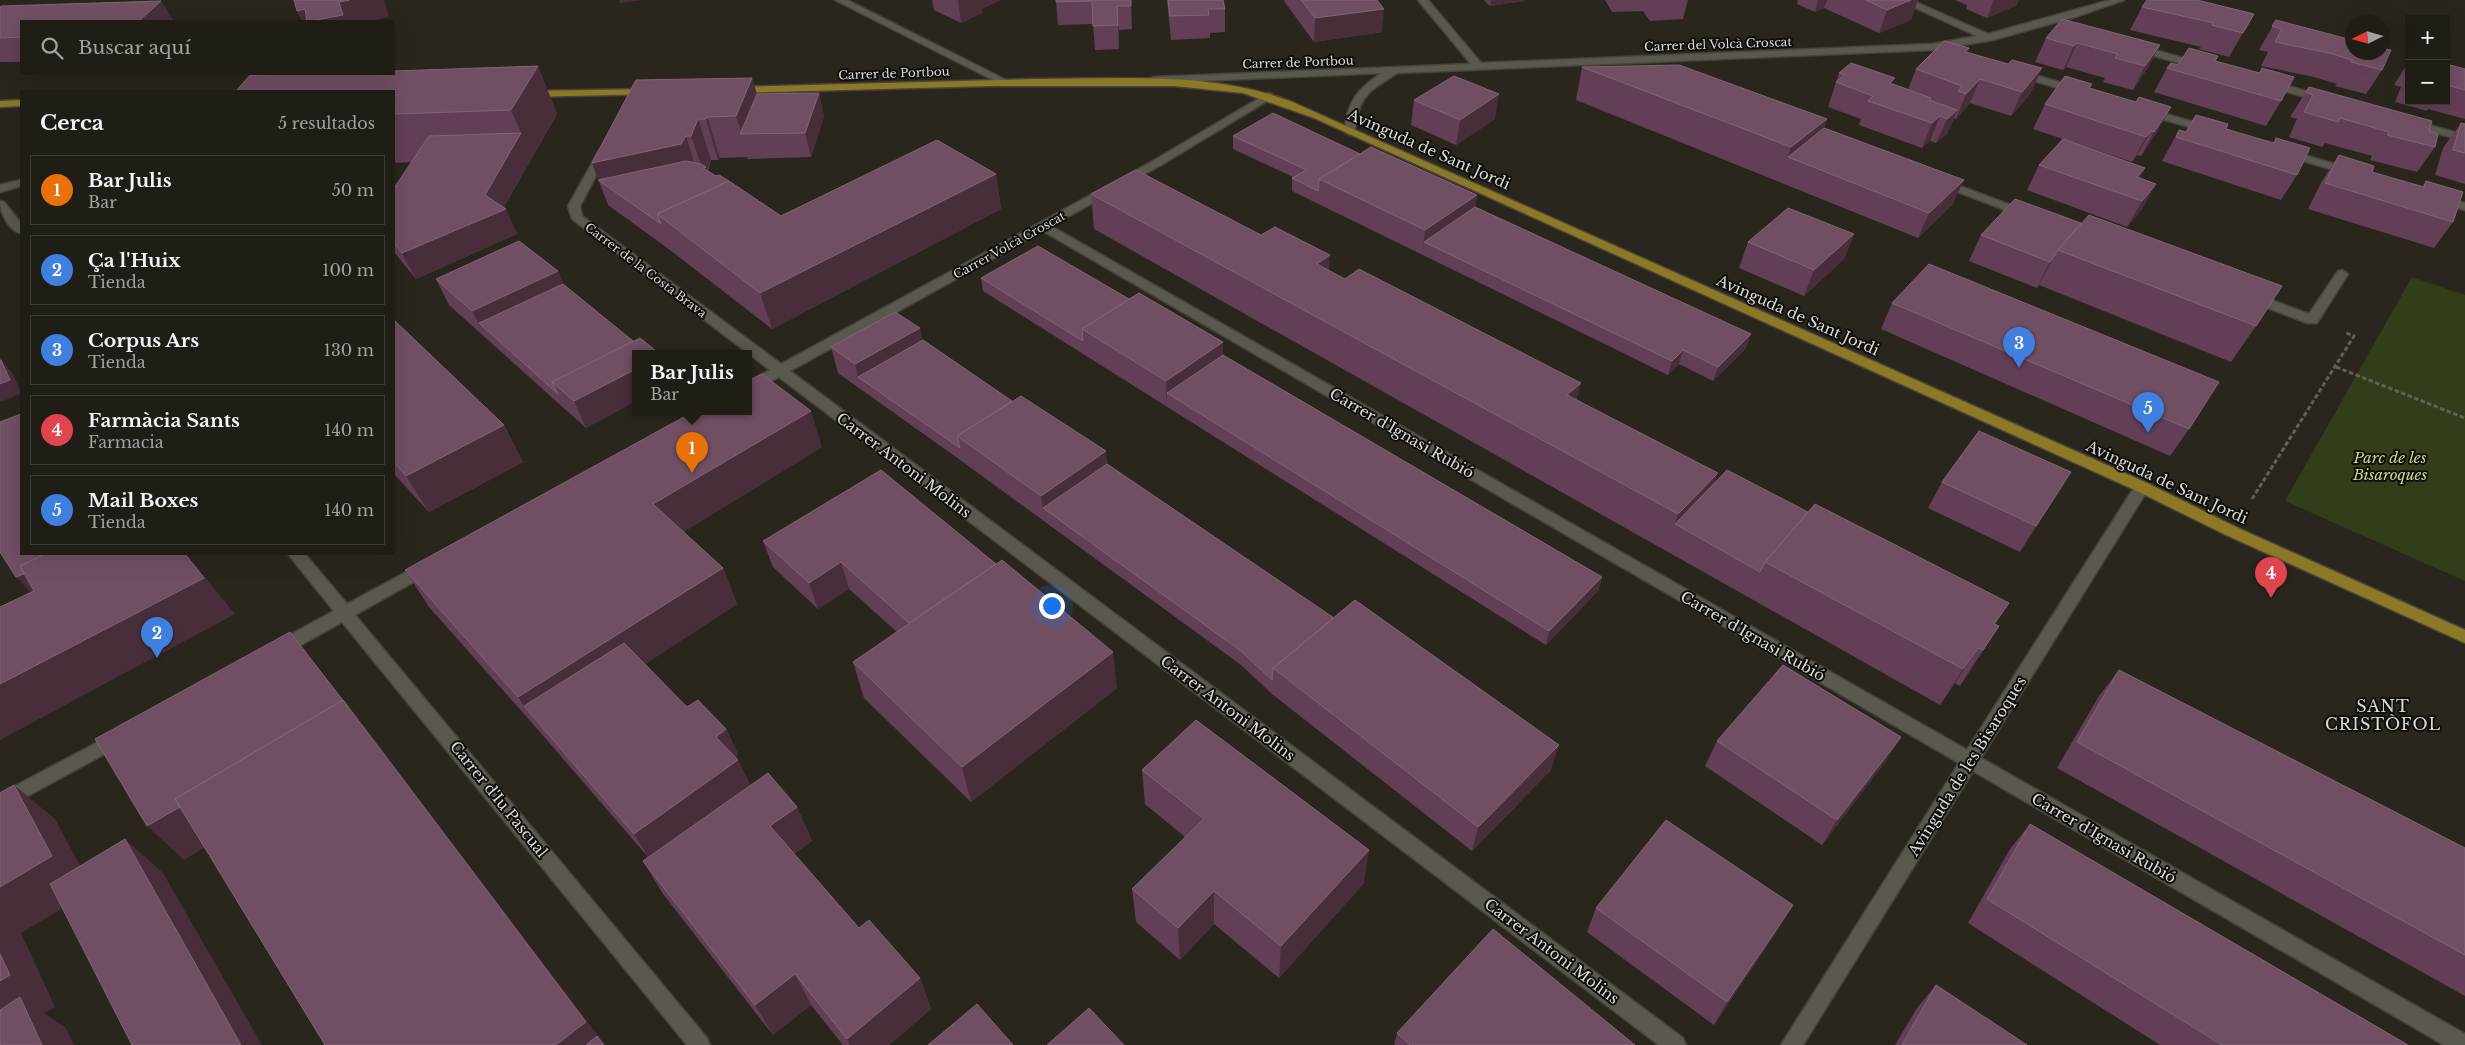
<!DOCTYPE html>
<html lang="es">
<head>
<meta charset="utf-8">
<style>
	body { margin:0; font-family:"Libre Baskerville",serif; background:#2d2923; color:#f1f3f6 }
	.controls { position:absolute; right:15px; top:15px; display:grid; overflow:hidden; border-radius:0px; box-shadow:0 5px 20px #0002 }
	.controls button { width:45px; height:45px; display:grid; place-items:center; padding:0; border:0; border-bottom:1px solid #3d3a35; background:#201c16; color:#f1f3f6; font:25px sans-serif }
	.compass { position:absolute; left:2345px; top:15px; width:45px; height:45px; border-radius:50%; background:#201c16; box-shadow:0 5px 20px #0002; rotate:265deg }
	.you { position:absolute; left:1051px; top:605px; width:18px; height:18px; margin:-12px; border:4px solid #fff; border-radius:50%; background:#1a73e8; box-shadow:0 0 0 8px #1a73e833 }
	.badge { display:grid; place-items:center; width:32px; height:32px; border-radius:50%; background:#dbb333; color:#fff; font-size:16px; font-weight:700 }
	.pin { position:absolute; translate:-50% -41px; filter:drop-shadow(0 1px 2px #0008) }
	.pin::after { content:''; position:absolute; top:26px; width:18px; height:15px; background:inherit; clip-path:polygon(0 0,100% 0,50% 100%) }
	.popup { position:absolute; left:632px; top:350px; width:120px; height:65px; box-sizing:border-box; display:grid; place-content:center; border-radius:0px; background:#201c16; filter:drop-shadow(0 1px 4px #0005); font-size:16px; white-space:nowrap; color:#a2a1a1 }
	.popup b { font-size:19px; color:#f1f3f6 }
	.popup::after { content:''; position:absolute; left:50%; top:100%; margin-left:-10px; border:10px solid transparent; border-top-color:#201c16 }
	.list { margin:0; padding:0; list-style:none }
	h2 { display:flex; justify-content:space-between; align-items:center; height:65px; margin:0; padding:0 20px; font-size:21px }
	h2 small { font-size:16px; font-weight:400; color:#a2a1a1 }
	.list li { display:grid; grid-template-columns:32px 1fr auto; gap:15px; align-items:center; box-sizing:border-box; height:70px; margin:0 10px 10px; padding:0 10px; border:1px solid #3d3a35; border-radius:0px }
	.list b { display:block; font-size:19px; white-space:nowrap }
	.list p { margin:0; font-size:16px; white-space:nowrap; color:#a2a1a1 }
	.list em { font-size:16px; font-style:normal; color:#a2a1a1 }
	.icon { flex:none; width:28px; height:28px; fill:none; stroke:currentColor; stroke-width:2; stroke-linecap:round; stroke-linejoin:round }
	.map { position:relative; flex:none; width:2465px; height:1045px; overflow:hidden }
	.search { position:absolute; background:#201c16; box-shadow:0 5px 20px #0002; left:20px; top:20px; width:375px; height:55px; display:flex; align-items:center; gap:12px; box-sizing:border-box; padding:0 18px; border-radius:0px; color:#a2a1a1; font-size:19px }
	.panel { position:absolute; background:#201c16; box-shadow:0 5px 20px #0002; left:20px; top:90px; width:375px; height:465px; border-radius:0px }
	.map>svg:first-child { display:block }
	.green { fill:#323d1a }
	.lines { fill:none; stroke-linecap:round; stroke-linejoin:round }
	.minor-casing { stroke:#47443d; stroke-width:3 }
	.primary-casing { stroke:#47443d; stroke-width:3 }
	.path { stroke:#636058; stroke-width:3; stroke-dasharray:4.5 2.5; stroke-linecap:butt }
	.minor { fill:#5b584f; fill-rule:evenodd }
	.primary { fill:#8b7926; fill-rule:evenodd }
	.wall { fill:#633f56 }
	.shaded-wall { fill:#472e3a }
	.building { fill:#704f63; stroke:#816575 }
	.labels { text-anchor:middle; dominant-baseline:central; stroke-width:4; stroke-linejoin:round; paint-order:stroke }
	.far-street-label { font-size:12px; fill:#dcdad5; stroke:#110f0c }
	.street-label { font-size:15px; fill:#dcdad5; stroke:#110f0c }
	.park-label { font-size:15px; font-style:italic; fill:#c2db94; stroke:#110f0c }
	.neighbourhood-label { font-size:16px; letter-spacing:1px; fill:#dcdad5; stroke:#110f0c }
</style>
</head>
<body>
<div class="map">
<svg width="2465" height="1045" viewBox="0 0 2465 1045">
	<rect width="100%" height="100%" fill="#2a261e"/>
	<!-- green -->
	<path class="green" d="M2412 277 2465 295V581L2285 501Z"/>
	<g class="lines">
		<!-- minor casing -->
		<g class="minor-casing">
			<path id="minor" d="M835 0H847L1010 82 1001 84Z
				M1418 0H1428L1481 63 1932 44 1977 36 1898 0H1911L1988 34 2110 0H2124L2075 17 1993 40 1932 50 1397 73C1370 91 1357 96 1355 132L1350 135 1345 132C1346 103 1358 88 1382 73L1153 83 1148 80 1153 77 1471 64Z
				M2136 45 2205 64 2206 66 2201 69 2133 50 2131 48Z
				M2019 70 2082 89 2083 91 2078 94 2015 75 2014 73Z
				M2269 81 2328 97 2329 99 2324 102 2265 86V82Z
				M1268 93 1272 94V98L1161 165 1051 226 1967 750 2137 483H2147L2149 487 2147 491 1981 758 2465 1034V1045H2444L1973 771 1803 1045H1781L1959 763 1043 231 790 371 1683 1038 1686 1045H1659L779 377 748 392V382L770 370 572 219 568 206 600 149H608L609 151 580 206 582 216 781 364 1153 161Z
				M2145 108 2214 128 2215 130 2210 133 2141 113 2140 111Z
				M2411 120 2465 135V141L2407 125V121Z
				M2287 150 2355 170 2357 172 2351 175 2283 155V151Z
				M1941 179 2029 212 2031 214 2029 216H2021L1937 184V180Z
				M21 180V186L0 192V185Z
				M2440 196 2465 203V210L2436 201V197Z
				M0 201 4 202 21 223V233C9 231 0 212 0 201Z
				M2342 270 2348 274 2317 323H2307L2247 300 2245 297 2251 293 2255 294 2309 314 2338 271Z
				M288 554H305L347 604 423 563H433L436 567 433 571 355 615 707 1038 710 1045H687L342 622 285 654 279 655 273 654 271 649 273 644 334 611Z
				M117 732 123 734 126 739 123 744 0 811V794Z"/>
		</g>
		<!-- primary casing -->
		<g class="primary-casing">
			<path id="primary" d="M1034 79C1119 79 1209 71 1290 101L2147 483 2236 527 2465 630V643L2226 535 2137 491 1314 118 1243 93 1174 86H991L735 93 730 90 735 87Z
				M650 89 655 92 654 94 528 97 523 94 528 91Z
				M21 100V106L0 107V101Z"/>
		</g>
		<!-- path -->
		<path class="path" d="M2336 367 2465 418
			M2252 499 2354 336 2346 333"/>
		<!-- minor -->
		<use href="#minor" class="minor"/>
		<!-- primary -->
		<use href="#primary" class="primary"/>
	</g>
	<!-- wall -->
	<path class="wall" d="M932 0H1001L981 9 982 13 961 23 934 10Z
		M1056 0H1131L1132 29 1119 30V49L1095 50 1093 24 1058 25Z
		M1167 0H1223L1225 9V32L1210 33V38L1171 40Z
		M1284 0H1377L1382 32 1314 42 1284 1Z
		M1484 0H1524V1L1490 6Z
		M1605 0H1688L1683 19 1650 21 1643 11 1612 12Z
		M1798 0H1918L1911 20 1879 33 1824 8 1815 12 1797 4Z
		M1955 0H2019L2017 5 1987 18 1966 9 1967 5Z
		M0 7 21 21V62H0Z
		M2142 7 2254 14 2229 57 2199 49 2201 47 2130 30Z
		M2276 20 2382 70 2366 94 2335 86 2337 84 2314 77 2261 66 2268 52 2259 50Z
		M2046 38 2160 45 2147 69 2133 90 2103 82 2105 78 2066 67 2063 70 2035 62Z
		M1968 52 2031 93 2011 116 1970 103 1956 119 1954 118 1947 134 1936 143 1930 141 1922 148 1859 125 1861 119 1828 107 1839 73 1893 84 1908 89 1916 69Z
		M2215 61 2281 101 2266 126 2154 92 2167 68 2178 65Z
		M2409 61V101H2446V64L2465 69V119L2428 109 2427 111 2395 102 2401 87 2394 85Z
		M538 66 557 114 504 207 517 234 416 279 394 252V188L412 162 394 163V91Z
		M1582 67 1827 119 1824 128 1964 180 1952 205 1918 238 1576 100Z
		M752 78 757 94 819 93 824 117 811 157 748 159 747 157 720 158 718 160H711L708 171 781 216 996 174 1001 209 772 329 670 250 608 205 592 163Z
		M2092 84 2090 88 2136 102 2171 107 2157 132 2141 156 2137 155 2132 162 2033 129 2045 104Z
		M2309 87 2429 131 2435 147 2417 172 2370 160 2372 156 2325 143 2322 147 2289 137 2297 119 2290 117Z
		M1414 100 1495 119 1456 145 1411 125Z
		M2461 123 2465 124V184L2435 175 2443 148Z
		M2226 129 2297 175 2281 200 2162 161 2179 130 2186 132Z
		M1233 136 1360 154 1477 195 1475 207 1746 348 1713 381 1679 364 1668 375 1292 191V178L1293 177 1233 149Z
		M2339 155 2372 172 2422 187 2426 181 2453 222 2434 248 2308 209 2322 181Z
		M2039 165 2145 168 2139 178 2156 184 2142 209 2127 227 2027 190Z
		M1091 194 1329 271 1577 400 1714 483 1808 512 2009 603 1995 624 1999 626 1960 686 1955 683 1940 705 1094 229Z
		M2015 199 2256 326 2231 362 2039 285 2037 288 1969 261 1981 235Z
		M1854 234 1844 259 1804 296 1739 268 1748 242Z
		M558 271 563 284 636 354V401L586 428 449 305 436 279Z
		M981 278 1223 355 1602 577 1598 591 1546 645 983 291Z
		M1892 303 2189 429 2170 456 1881 329Z
		M394 320 504 425 523 462 429 512 394 474Z
		M923 340 1012 401 1107 464 1551 770 1472 851 1272 694 1241 665 963 462 838 373 831 347Z
		M822 447 683 532 723 568 737 604 645 664 687 707 726 729 738 754 735 757 738 760 750 785 724 804 797 807 812 841 794 854 859 928 920 978 931 1009 889 1045H843L811 1005 773 1035 663 894 643 861 648 857 540 732 429 607 405 570Z
		M881 470 1117 688 971 802 864 698 853 662 897 632 849 589 818 609 773 567 763 541Z
		M2071 472 2020 552 1928 508 1942 482Z
		M2119 670 2465 848V996L2057 768 2099 696Z
		M1901 737 1885 762 1822 845 1705 766 1717 741Z
		M1142 770 1364 883 1279 978 1214 924 1180 960 1136 922 1132 889 1185 837 1145 804Z
		M2030 824 2408 1045H2160L1968 923 2010 849Z
		M1596 908 1779 928 1714 1025 1587 932Z
		M1936 985 2027 1045H1895L1917 1008Z
		M1397 1033 1635 1045H1394Z"/>
	<!-- shaded-wall -->
	<path class="shaded-wall" d="M349 0H384L389 17 370 21H302L297 11Z
		M619 0H643L620 3Z
		M958 0H1001L981 9 982 13 961 23Z
		M1491 0H1524V1L1490 6Z
		M1818 0H1827L1824 8 1815 12Z
		M1911 0H1918L1911 20 1879 33 1887 10Z
		M1994 0H2019L2017 5 1987 18Z
		M161 1 174 21H139Z
		M1117 6 1119 30V49L1118 25Z
		M1384 9 1382 32 1314 42 1315 18Z
		M2077 43 2066 67 2063 70 2074 46Z
		M2160 45 2147 69 2133 90 2145 66Z
		M538 66 557 114 502 210 506 209 517 234 416 279 402 253 521 133 511 110Z
		M2042 68 2031 93 2011 116 2022 92Z
		M752 78 764 118 742 134 736 116Z
		M1980 79 1970 103 1956 119 1966 94Z
		M819 93 824 117 811 157 805 133Z
		M1499 94 1495 119 1456 145 1460 120Z
		M2171 107 2157 132 2141 156 2154 132Z
		M1957 110 1947 134 1936 143 1947 119Z
		M1940 116 1930 141 1922 148 1932 123Z
		M707 117 720 158 718 160 706 119Z
		M698 119 711 160 707 170 714 192 705 177 691 136Z
		M1827 119 1815 153 1788 157 1791 147Z
		M2151 131 2137 155 2132 162 2146 137Z
		M686 136 699 178 598 180 592 163Z
		M2145 168 2131 193 2137 177Z
		M996 174 1001 209 772 329 760 293Z
		M1964 180 1952 205 1918 238 1929 213Z
		M2156 184 2142 209 2127 227 2142 201Z
		M1477 195 1473 220 1424 242 1422 256 1425 230Z
		M1854 234 1844 259 1804 296 1814 270Z
		M1330 255 1328 291 1317 264Z
		M2052 261 2039 285 2037 288 2050 262Z
		M558 271 569 297 479 323 486 337 472 311Z
		M920 328 926 354 858 377 855 364Z
		M1751 334 1746 348 1713 381 1718 367Z
		M1223 342V369L1167 393V407L1166 381Z
		M1683 350 1679 364 1668 375 1672 361Z
		M636 355V401L586 428 574 401Z
		M1 360 13 374 21 392V394L0 402V384Z
		M1581 383 1572 419 1567 395Z
		M811 411 822 447 669 541 653 504Z
		M504 425 523 462 429 512 406 476Z
		M1106 451 1109 478 1043 508 1045 522 1041 496Z
		M2071 472 2055 498 2020 552 2036 526Z
		M1718 473 1705 509 1675 524 1678 514Z
		M185 554H186L235 614 0 740V675Z
		M841 562 849 589 818 609 809 583Z
		M723 568 737 604 544 730 524 706 518 697Z
		M27 572 42 604 16 577Z
		M1602 577 1598 591 1546 645 1549 631Z
		M1999 626 1976 662 1960 686 1983 650Z
		M290 632 376 742 605 1045H556L375 743 184 860 147 826Z
		M1978 648 1955 683 1940 705 1963 669Z
		M1113 652 1117 688 971 802 962 767Z
		M726 729 738 754 728 762 716 737Z
		M1901 737 1885 762 1822 845 1837 820Z
		M1559 745 1551 770 1472 851 1478 827Z
		M738 760 750 785 649 858 634 834Z
		M14 785 55 819 93 890 21 933 55 1007 44 1013 66 1028 74 1045H42L0 1041V887Z
		M797 807 812 841 786 860 770 826Z
		M125 839 163 873 262 1045H241Z
		M1369 850 1364 883 1279 978 1281 946Z
		M1214 891V924L1180 960 1178 928Z
		M1793 905 1779 928 1714 1025 1727 1002Z
		M795 974 811 1005 773 1035 755 1005Z
		M920 978 931 1009 889 1045H850L847 1039Z"/>
	<!-- building -->
	<path class="building" d="M294 0H349L339 2 343 15 311 21H307L305 9 297 11Z
		M1056 0H1131V6H1117L1118 25 1093 26 1092 1 1056 2Z
		M1168 0H1223L1225 9H1208L1209 15 1170 16Z
		M1301 0H1377L1384 9 1315 18Z
		M1866 0H1911L1887 10Z
		M2147 0H2197L2254 14 2243 33 2212 25 2214 23 2142 7Z
		M161 1 139 21H21V37L0 38V7L2 6Z
		M2062 19 2160 45 2145 66 2115 58 2118 54 2077 43 2074 46 2046 38Z
		M2276 20 2352 40V52H2382V48L2391 50 2382 70 2351 62 2352 60 2329 53 2275 42 2282 29 2272 26Z
		M1944 41 1969 48 1966 52 2008 64 2012 60 2042 68 2022 92 1980 79 1966 94 1958 91 1962 86 1916 69Z
		M2189 48 2218 56 2215 61 2260 73 2262 68 2294 77 2281 101 2167 68 2171 63 2178 65Z
		M1851 63 1895 78 1890 83 1931 98 1929 100 1957 110 1947 119 1940 116 1932 123 1868 101 1873 96 1836 82 1845 75 1839 73Z
		M2446 64 2465 69V90L2446 85Z
		M1679 65 1827 119 1791 147 1582 67Z
		M538 66 511 110 394 114V91H236L250 75 301 74H394V71Z
		M1454 76 1499 94 1460 120 1414 100Z
		M2065 76 2092 84 2089 88 2136 102 2139 97 2171 107 2154 132 2151 131 2146 137 2045 104Z
		M752 78 736 116 707 117 706 119H698L691 136H686L681 144 592 163 636 80Z
		M2309 87 2432 121 2429 131 2438 134 2435 147 2387 135 2389 132 2340 118 2338 122 2304 112 2313 95 2306 92Z
		M819 93 805 133 740 134 757 94Z
		M1273 113 1360 154 1319 179 1318 191 1292 178 1307 170 1233 136Z
		M2196 115 2228 124 2226 129 2274 143 2276 138 2310 148 2297 175 2176 137 2179 130 2186 132Z
		M2461 123 2465 124V153L2453 150Z
		M1824 128 1964 180 1929 213 1788 157Z
		M521 133 485 195 506 209 402 253 394 243V188L429 136Z
		M2063 139 2145 168 2137 177 2156 184 2142 201 2039 165Z
		M937 140 996 174 760 293 657 214 729 181 781 216Z
		M1371 147 1477 195 1425 230 1319 179Z
		M2339 155 2374 166 2372 172 2424 187 2426 181 2463 192 2453 222 2325 183Z
		M686 161 701 164 706 167 703 168 716 176 719 175 729 181 657 214 661 224 598 180Z
		M1136 170 1261 235 1275 227 1330 255 1317 264 1345 279 1359 269 1581 383 1567 395 1718 473 1678 514 1091 194Z
		M2015 199 2081 223 2058 250 2050 262 1981 235Z
		M1475 207 1751 334 1718 367 1683 350 1672 361 1424 242Z
		M1788 208 1854 234 1814 270 1748 242Z
		M2089 215 2282 286 2256 326 2058 250Z
		M519 241 558 271 472 311 436 279Z
		M1038 246 1129 299 1082 329 1083 341 981 278Z
		M1929 264 2219 382 2189 429 1892 303Z
		M563 284 633 341 552 382 558 394 479 323Z
		M1139 293 1223 342 1166 381 1082 329Z
		M895 312 920 328 855 364 831 347Z
		M394 320 504 425 406 476 394 462Z
		M640 338 660 354H636V369L574 401 552 382Z
		M923 340 1012 401 957 436 960 448 858 377Z
		M1223 355 1602 577 1549 631 1167 393Z
		M0 360H1L10 380 0 384Z
		M762 374 811 411 653 504 723 568 518 697 405 570 693 412H748V381Z
		M1021 396 1106 451 1041 496 957 436Z
		M21 414V554H45L20 566 24 574 16 577 0 552V422Z
		M1979 431 2071 472 2036 526 1942 482Z
		M1107 464 1334 618 1273 668 1272 680 1241 651 1043 508Z
		M881 470 996 564 909 623 841 562 809 583 763 541Z
		M1727 470 1808 512 1765 562 1760 572 1675 524Z
		M1815 504 2009 603 1994 624 1999 626 1983 650 1978 648 1963 669 1765 562Z
		M45 554H185L204 578 0 684V607L34 591 20 566Z
		M1002 560 1113 652 962 767 853 662Z
		M1355 600 1559 745 1478 827 1273 668Z
		M290 632 348 707 343 700 175 799 180 807 147 826 95 739Z
		M624 643 687 707 698 700 726 729 716 737 738 760 634 834 524 706Z
		M1783 665 1901 737 1837 820 1717 741Z
		M2119 670 2465 848V955L2077 742Z
		M343 700 586 1022 556 1045H325L175 799Z
		M1196 720 1369 850 1281 946 1214 891 1178 928 1132 889 1204 819 1142 770Z
		M768 773 797 807 770 826 859 928 869 920 920 978 847 1039 795 974 755 1005 643 861Z
		M14 785 52 856 0 887V793Z
		M1666 820 1793 905 1727 1002 1596 908Z
		M2030 824 2408 1045H2222L1987 899Z
		M125 839 241 1045H132L50 884Z
		M1493 929 1635 1045H1410L1397 1033Z
		M0 954 10 975 0 981Z
		M1936 985 2027 1045H1902Z
		M20 997 42 1045H0V1010Z
		M977 1004 1013 1045H928Z
		M1089 1008 1124 1045H1047Z
		M597 1036 604 1045H586Z"/>
	<g class="labels">
		<!-- far-street labels -->
		<g class="far-street-label">
			<text transform="translate(1718 44) rotate(-2)">Carrer del Volcà Croscat</text>
			<text transform="translate(1298 62) rotate(-2)">Carrer de Portbou</text>
			<text transform="translate(894 73) rotate(-2)">Carrer de Portbou</text>
			<text transform="translate(1009 245) rotate(-29)">Carrer Volcà Croscat</text>
			<text transform="translate(646 270) rotate(37)">Carrer de la Costa Brava</text>
		</g>
		<!-- street labels -->
		<g class="street-label">
			<text transform="translate(1429 149) rotate(24)">Avinguda de Sant Jordi</text>
			<text transform="translate(1798 315) rotate(24)">Avinguda de Sant Jordi</text>
			<text transform="translate(1402 433) rotate(30)">Carrer d'Ignasi Rubió</text>
			<text transform="translate(904 465) rotate(37)">Carrer Antoni Molins</text>
			<text transform="translate(2167 482) rotate(25)">Avinguda de Sant Jordi</text>
			<text transform="translate(1753 636) rotate(30)">Carrer d'Ignasi Rubió</text>
			<text transform="translate(1228 708) rotate(37)">Carrer Antoni Molins</text>
			<text transform="translate(1967 766) rotate(-58)">Avinguda de les Bisaroques</text>
			<text transform="translate(499 799) rotate(51)">Carrer d'Iu Pascual</text>
			<text transform="translate(2104 838) rotate(30)">Carrer d'Ignasi Rubió</text>
			<text transform="translate(1552 951) rotate(37)">Carrer Antoni Molins</text>
		</g>
		<!-- park labels -->
		<g class="park-label">
			<text x="2390" y="457">Parc de les<tspan x="2390" dy="17">Bisaroques</tspan></text>
		</g>
		<!-- neighbourhood labels -->
		<g class="neighbourhood-label">
			<text x="2383" y="706">SANT<tspan x="2383" dy="18">CRISTÒFOL</tspan></text>
		</g>
	</g>
</svg>
<div class="controls">
<button>+</button>
<button>−</button>
</div>
<svg class="compass" viewBox="-18 -18 36 36"><path d="M0-13l5 13h-10z" fill="#e53935"/><path d="M0 13l5-13h-10z" fill="#a2a1a1"/></svg>
<div class="you"></div>
<div class="pin badge" style="left:692px;top:473px;background:#e8710a">1</div>
<div class="popup"><b>Bar Julis</b>Bar</div>
<div class="pin badge" style="left:157px;top:658px;background:#3f7fe0">2</div>
<div class="pin badge" style="left:2019px;top:368px;background:#3f7fe0">3</div>
<div class="pin badge" style="left:2271px;top:598px;background:#e0444e">4</div>
<div class="pin badge" style="left:2148px;top:433px;background:#3f7fe0">5</div>
<div class="search"><svg class="icon" aria-label="search" viewBox="0 0 24 24"><circle cx="10" cy="10" r="6"/><path d="M15 15l6 6"/></svg>Buscar aquí</div>
<section class="panel">
<h2>Cerca<small>5 resultados</small></h2>
<ul class="list">
<li><span class="badge" style="background:#e8710a">1</span><div><b>Bar Julis</b><p>Bar</p></div><em>50 m</em></li>
<li><span class="badge" style="background:#3f7fe0">2</span><div><b>Ça l'Huix</b><p>Tienda</p></div><em>100 m</em></li>
<li><span class="badge" style="background:#3f7fe0">3</span><div><b>Corpus Ars</b><p>Tienda</p></div><em>130 m</em></li>
<li><span class="badge" style="background:#e0444e">4</span><div><b>Farmàcia Sants</b><p>Farmacia</p></div><em>140 m</em></li>
<li><span class="badge" style="background:#3f7fe0">5</span><div><b>Mail Boxes</b><p>Tienda</p></div><em>140 m</em></li>
</ul>
</section>
</div>
</body>
</html>
